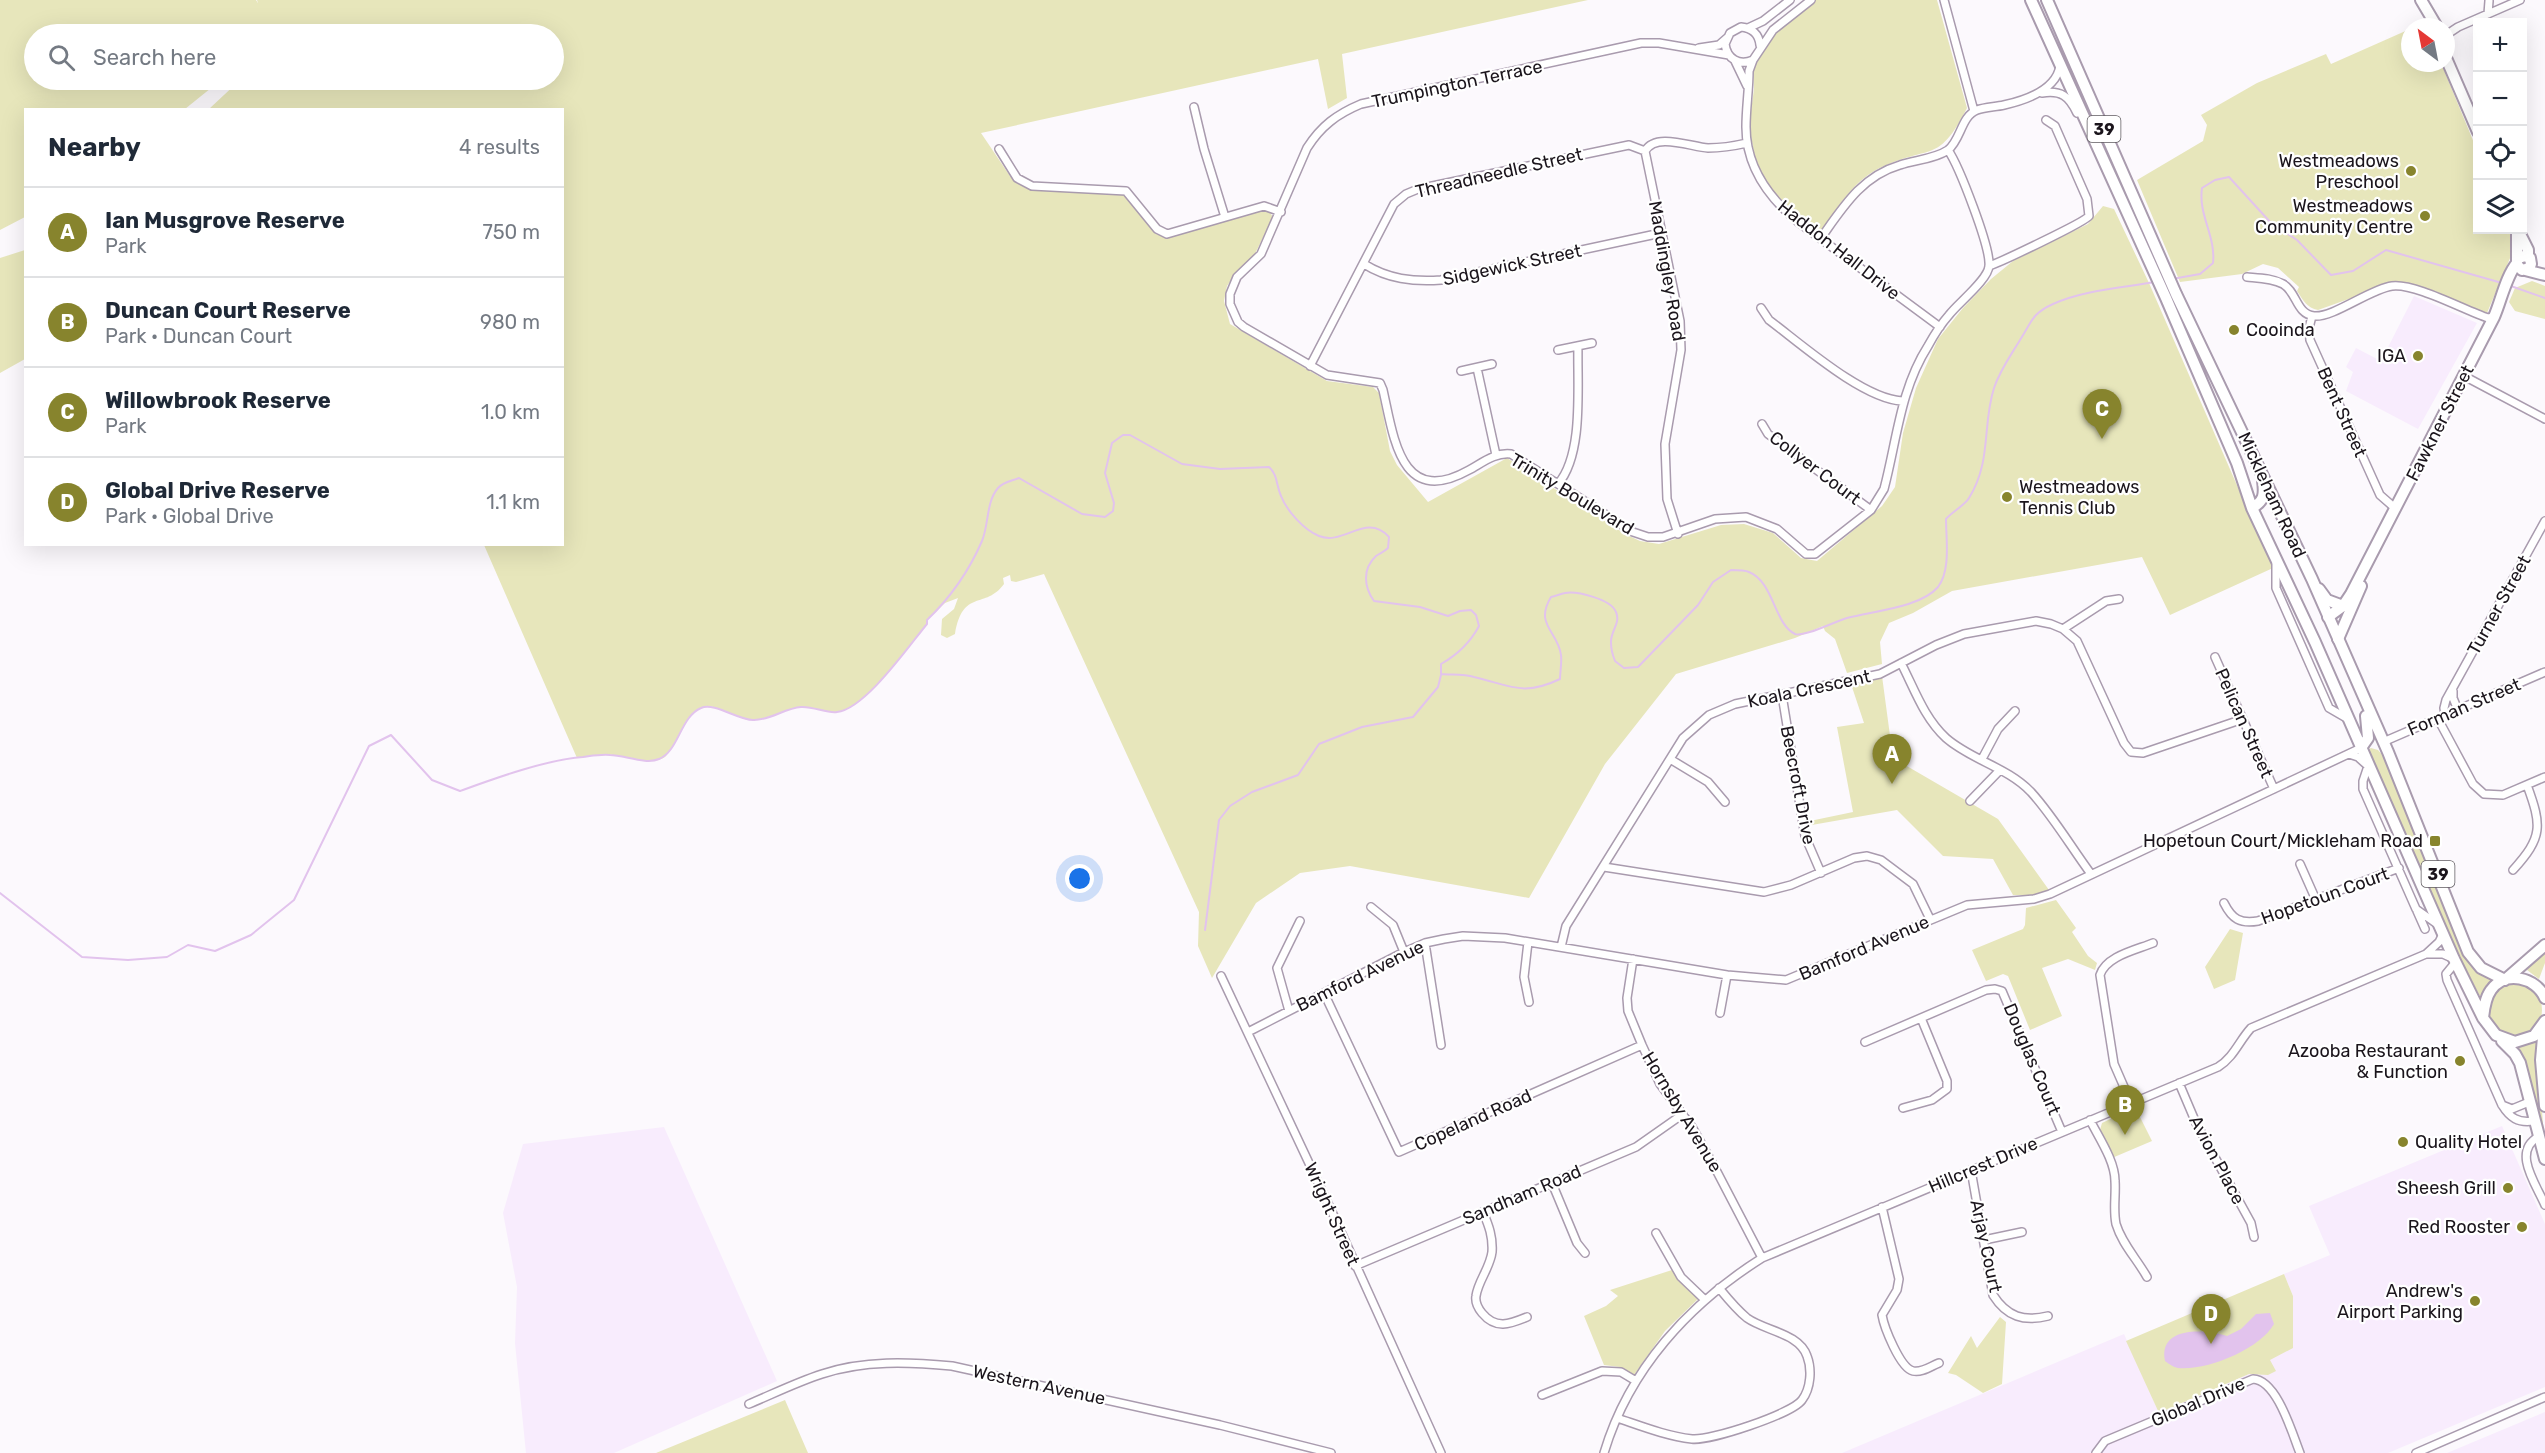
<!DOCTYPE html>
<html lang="en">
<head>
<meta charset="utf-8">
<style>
	body { margin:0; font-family:Rubik,sans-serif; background:#f2f2f3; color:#1f2937 }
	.controls { position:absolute; right:18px; top:18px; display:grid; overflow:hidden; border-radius:0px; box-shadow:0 6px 24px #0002 }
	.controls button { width:54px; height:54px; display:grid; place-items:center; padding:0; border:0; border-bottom:2px solid #e0e1e3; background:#fff; color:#1f2937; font:30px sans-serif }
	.compass { position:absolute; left:2401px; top:18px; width:54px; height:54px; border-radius:50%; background:#fff; box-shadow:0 6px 24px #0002; rotate:328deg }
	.you { position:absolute; left:1080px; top:879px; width:21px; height:21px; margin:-15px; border:4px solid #fff; border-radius:50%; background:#1a73e8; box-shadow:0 0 0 9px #1a73e833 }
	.badge { display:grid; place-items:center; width:39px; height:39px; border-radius:50%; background:#87842d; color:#fff; font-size:20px; font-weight:700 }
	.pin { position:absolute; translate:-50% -50px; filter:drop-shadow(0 2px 3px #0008) }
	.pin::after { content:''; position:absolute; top:32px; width:21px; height:18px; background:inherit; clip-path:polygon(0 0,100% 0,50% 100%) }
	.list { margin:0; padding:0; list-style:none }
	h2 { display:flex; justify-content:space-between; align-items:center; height:78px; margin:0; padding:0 24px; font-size:26px }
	h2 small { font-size:20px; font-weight:400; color:#747a83 }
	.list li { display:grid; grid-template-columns:39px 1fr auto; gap:18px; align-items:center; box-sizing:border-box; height:90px; padding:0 24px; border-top:2px solid #e0e1e3 }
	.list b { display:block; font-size:22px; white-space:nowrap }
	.list p { margin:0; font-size:20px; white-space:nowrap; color:#747a83 }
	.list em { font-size:20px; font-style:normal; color:#747a83 }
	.icon { flex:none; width:33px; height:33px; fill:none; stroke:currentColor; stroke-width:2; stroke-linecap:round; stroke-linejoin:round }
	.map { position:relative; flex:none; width:2545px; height:1453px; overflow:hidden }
	.search { position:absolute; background:#fff; box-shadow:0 6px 24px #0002; left:24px; top:24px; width:540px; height:66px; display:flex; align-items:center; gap:15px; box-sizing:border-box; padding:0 21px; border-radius:33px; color:#747a83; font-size:22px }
	.panel { position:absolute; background:#fff; box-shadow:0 6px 24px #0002; left:24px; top:108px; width:540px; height:438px; border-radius:0px }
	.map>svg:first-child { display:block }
	.built { fill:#f8ecfd }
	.green { fill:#e7e6bb }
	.water { fill:#e2c3ed }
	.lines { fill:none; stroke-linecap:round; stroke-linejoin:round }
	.stream { stroke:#e2c3ed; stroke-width:2 }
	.street-casing { stroke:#a99bae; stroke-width:10 }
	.secondary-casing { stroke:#a99bae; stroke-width:14 }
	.primary-casing { stroke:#a99bae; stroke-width:14 }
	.street { stroke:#fff; stroke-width:7 }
	.secondary { stroke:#fff; stroke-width:10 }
	.primary { stroke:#fff; stroke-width:10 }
	.poi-dot { fill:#87842d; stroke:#fff; stroke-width:2 }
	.labels { text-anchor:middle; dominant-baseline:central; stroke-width:4.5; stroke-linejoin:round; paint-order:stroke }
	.shield { fill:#fff; stroke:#5f5b60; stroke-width:1.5 }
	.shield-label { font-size:16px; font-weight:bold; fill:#1b151c }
	.street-label { font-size:18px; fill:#1b151c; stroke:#fff }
	.poi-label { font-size:18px; fill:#1b151c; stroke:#fff; text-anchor:end }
</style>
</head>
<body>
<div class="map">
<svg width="2545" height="1453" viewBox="0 0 2545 1453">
	<rect width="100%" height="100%" fill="#fcf9fd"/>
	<!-- built -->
	<path class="built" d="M2414 296 2477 323 2418 429 2346 391 2353 372 2346 367 2356 348 2381 361Z
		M2502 1126 2545 1224V1387L2388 1453H1842L2124 1334 2159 1413 2249 1374 2259 1373 2270 1360 2293 1296 2284 1274 2330 1255 2309 1206Z
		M664 1127 777 1381 614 1453H526L515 1343 517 1287 503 1213 523 1144Z
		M2545 1412V1453H2447Z"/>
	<!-- green -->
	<path class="green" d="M0 0H256L258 3 257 0H1588L1342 54 1347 98 1328 109 1318 59 981 133 1010 176 1020 184 1033 189 1126 193 1156 234 1168 237 1262 209 1268 210 1273 217 1254 256 1238 270 1227 286 1224 301 1230 324 1327 381 1373 387 1379 393 1390 451 1397 465 1428 502 1507 458 1625 534 1640 541 1659 544 1721 525 1744 524 1773 533 1801 558 1817 561 1882 506 1895 487 1903 433 1916 388 1938 339 1963 308 1991 279 2013 261 2088 224 2103 206 2114 209 2149 283 2273 568 2170 615 2142 557 1952 591 1913 613 1889 623 1880 642 1882 664 1847 673 1835 639 1825 631 1823 626 1795 638 1676 674 1605 764 1529 898 1350 866 1300 873 1256 903 1212 978 1198 946 1199 912 1044 574 1016 582 1011 581 1010 575 1003 578 1004 584C985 610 963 588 955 634L947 638 941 635 942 619 954 609 958 598 945 603 927 620V624C908 646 864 710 837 712 827 713 813 706 801 707 783 709 767 721 748 720 734 718 714 701 700 708 682 717 679 742 666 756 655 767 627 756 613 755 602 754 588 755 577 758L484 545 562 544V110L209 109 240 80H554V34H34V80H221L185 109 26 110 25 217 0 230Z
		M1815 0H1937L1967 108C1939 163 1932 145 1884 166 1854 179 1838 207 1820 233L1782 203 1765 182 1755 158 1749 125 1754 89 1753 71 1764 47 1775 31Z
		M2410 29V63H2441L2477 150 2478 230H2510L2516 244 2487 313 2407 283 2396 282 2318 310C2307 308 2303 300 2297 291L2299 287 2278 268 2263 264 2242 274 2180 282 2137 180 2203 141 2207 125 2201 115 2257 83 2326 54 2331 64Z
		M25 250V359L0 373V258Z
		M2532 281 2545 286V319L2515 311 2509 302 2515 288Z
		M1882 676 1893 758 1998 819 2049 890 2034 895H2013L1993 859 1943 856 1897 810 1806 826 1805 822 1853 812 1837 727 1864 723 1851 684Z
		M2371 748 2378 750 2386 759 2477 970 2495 980 2482 996 2479 995 2447 931 2367 750Z
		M2056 900 2076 928 2072 932 2088 956 2097 963 2095 970 2068 959 2042 968 2062 1016 2030 1030 2008 976 2003 974 1986 981 1972 950 2023 929 2025 925 2026 908Z
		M2230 929 2243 933 2235 980 2214 989 2205 967Z
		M2545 950V963L2539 979 2527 970Z
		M2488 1010a27 27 0 1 1 54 0a27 27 0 1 1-54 0Z
		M2536 1038 2545 1148 2526 1064 2514 1046Z
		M2135 1107 2152 1141 2112 1158 2100 1130 2102 1123Z
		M1672 1270 1698 1299 1665 1331 1634 1375 1620 1367 1604 1365 1584 1316 1606 1306 1618 1296 1610 1290Z
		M2284 1274 2293 1296V1348L2270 1360 2276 1371 2268 1375 2249 1374 2159 1413 2126 1341Z
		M2000 1317 2006 1322 2002 1384 1983 1393 1956 1375 1948 1373 1971 1336 1977 1348Z
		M785 1400 808 1453H656Z"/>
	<!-- water -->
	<path class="water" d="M2270 1313 2274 1324C2260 1349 2207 1371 2178 1368 2173 1367 2169 1364 2165 1361 2158 1326 2205 1329 2227 1336L2241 1329 2256 1314Z"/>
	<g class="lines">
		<!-- stream -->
		<path class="stream" d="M2172 279 2200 274 2213 263C2216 236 2198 215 2202 188L2215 180 2229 177 2271 223 2297 240 2331 275 2353 271 2386 250 2502 283
			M2508 285 2545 298
			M0 893 82 957 128 960 167 957 188 945 215 951 251 935 294 900 369 746 391 735 432 780 460 791C496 778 545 760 583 757 591 756 601 754 610 755 624 755 646 765 659 759 679 751 680 717 701 708 714 702 738 720 753 720 769 721 785 708 801 707 813 706 828 714 837 712 865 709 908 647 927 624V620C950 598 969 571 982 541 989 524 986 502 998 488 1003 482 1012 481 1019 478L1082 514 1105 517 1113 511 1114 503 1105 473 1112 443 1123 435H1130L1182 464 1220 469 1269 467C1278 475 1276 485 1281 496 1287 511 1304 530 1319 536 1344 546 1366 512 1389 537L1388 548C1384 552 1380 553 1376 556 1362 569 1364 587 1374 601L1420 607 1448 616 1460 611 1471 610 1476 615 1479 626C1470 643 1457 655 1441 664V674C1452 675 1464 674 1474 677 1509 685 1523 697 1560 679 1560 672 1562 663 1561 655 1558 631 1534 625 1551 597 1556 596 1560 594 1565 593 1577 591 1611 599 1616 612 1621 624 1610 631 1611 643 1611 649 1613 656 1615 661L1624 668 1638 667 1698 605 1713 582 1731 570C1736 570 1745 570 1749 572 1774 582 1774 624 1795 634 1802 638 1836 621 1847 618 1872 611 1920 608 1938 587 1951 570 1946 539 1946 519 1952 512 1965 505 1969 498 1992 461 1982 425 1994 388 2000 370 2011 355 2020 340 2032 322 2031 314 2053 304 2083 290 2122 288 2155 282
			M1205 930 1219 820 1230 806 1252 792 1298 775 1319 744 1362 727 1413 717 1438 687 1441 675"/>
		<!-- street casing -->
		<g class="street-casing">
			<path id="street" d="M1944 0 1974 111
				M2488 14 2489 1
				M1748 28 1763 21 1790 0
				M2446 35 2458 27 2520 0
				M1760 45C1759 34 1752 28 1741 27L1730 33 1725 44C1727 59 1739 66 1753 60L1773 30 1811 0
				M1699 48 1719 45 1727 38
				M1729 55 1659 43H1641L1361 104C1337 114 1321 126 1307 148L1261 254 1237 277 1230 294V304L1238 322 1244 327 1327 375 1380 383 1383 390C1394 439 1401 508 1469 470 1482 463 1495 452 1511 454L1633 532 1648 537H1663L1715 519 1746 517 1777 529 1806 554H1815L1871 510 1884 489C1897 440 1900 390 1928 346 1934 335 1941 324 1949 315 1958 303 1988 280 1989 266 1991 248 1959 166 1948 150
				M1753 60 1749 71C1749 90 1746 108 1746 127 1746 167 1769 198 1798 222L1940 327
				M1735 61 1747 86
				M2042 93C2061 90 2069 96 2077 113
				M1194 107 1204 149 1225 217
				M999 149 1017 178 1032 186 1126 191 1157 229 1167 234 1264 206 1281 212
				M1645 151 1680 321 1681 350 1665 444 1667 499 1678 534
				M1645 151C1656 132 1691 147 1708 148 1721 148 1734 146 1747 143
				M1821 238C1843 207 1862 176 1900 165 1914 160 1935 159 1948 150 1961 140 1961 116 1977 110 1985 107 1995 107 2004 105 2026 100 2056 90 2060 66
				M1364 264C1388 279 1413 282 1441 280L1661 233
				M1989 266C2001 262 2085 222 2089 216L2087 199 2055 126 2046 120
				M2247 277C2259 278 2272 278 2283 284 2297 292 2296 314 2314 316 2333 318 2370 289 2392 286 2415 283 2464 310 2488 318L2494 317
				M1761 308 1769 320C1801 344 1863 399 1902 401
				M2312 316 2309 328 2310 340 2380 495 2396 509
				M1558 350 1592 343
				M1310 366 1394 204 1406 194 1418 189 1629 145 1645 151
				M1477 368 1496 455
				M1461 371 1492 364
				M2464 376 2545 419
				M1762 424 1768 434 1871 510
				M1558 484C1584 454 1577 386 1578 346
				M2276 564V588L2329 708 2348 719
				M2063 629 2106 601 2119 599
				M2215 657 2274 789
				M1901 663C1914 688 1924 718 1946 738 1971 760 2007 767 2031 792 2053 816 2071 847 2091 874
				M2453 691V698L2458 710
				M1782 695 1805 836 1821 873
				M2445 715 2444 708 2446 700 2545 521
				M2438 719 2473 784 2484 794 2503 795 2545 777
				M2383 742 2545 672
				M2349 754 2358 757 2368 766 2363 781V789L2416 909 2437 924
				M1670 759 1708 782 1725 802
				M1982 759 1998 729 2015 711
				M1970 801 2000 770
				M2300 864 2316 900
				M1604 867 1764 892 1791 885 1854 858 1867 856 1881 860 1913 884 1930 919
				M2513 870C2543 837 2542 826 2527 785
				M2224 903C2232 919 2240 924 2258 921L2399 868
				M1371 907 1393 925 1404 952
				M2417 911 2425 929
				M1528 942 1524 977 1529 1002
				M1425 943 1441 1045
				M1561 947 1566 926 1683 738 1709 715 1735 704 1880 674 1936 645 1964 634 2036 621 2051 624 2063 629 2077 641 2124 743 2131 752 2143 753 2243 719
				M2426 954H2443L2454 959
				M1633 959 1627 998 1628 1011 1642 1045 1660 1084 1692 1127 1714 1166 1762 1258
				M2455 963 2446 974 2447 980 2502 1105C2510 1118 2518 1123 2533 1121
				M1221 976 1332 1212 1441 1453
				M1324 993 1399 1152 1642 1045
				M1289 1011 1277 968 1300 921
				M1720 1013 1727 975
				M1248 1032 1404 952 1425 943 1444 939 1463 936 1505 938 1727 975 1786 980 1967 905 2034 899 2050 894 2361 748
				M1865 1042 1986 990 1995 989 2002 991 2062 1132
				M2179 1083 2196 1123 2251 1223 2254 1237
				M2131 1103 2114 1064 2100 975C2106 956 2136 950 2153 943
				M2502 1105 2512 1109 2529 1102
				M1903 1108 1932 1100 1947 1089V1081L1921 1018
				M2090 1120C2099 1138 2115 1161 2115 1181 2116 1196 2113 1209 2116 1224 2122 1244 2137 1259 2147 1277
				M2538 1137C2512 1152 2536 1184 2545 1205
				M1971 1170 1993 1295C2007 1317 2024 1322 2048 1316
				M1552 1183 1577 1243 1585 1253
				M1882 1207 1899 1279 1897 1290 1882 1315C1884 1327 1900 1368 1913 1371 1922 1373 1931 1366 1939 1363
				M1483 1212C1489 1226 1493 1237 1492 1252 1490 1268 1478 1281 1476 1296 1475 1302 1478 1308 1482 1313 1496 1330 1510 1324 1527 1317
				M1656 1233 1681 1277 1704 1299
				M1984 1240 2022 1232
				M1355 1266 1636 1147 1683 1114
				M1542 1395 1602 1371 1621 1372 1636 1381
				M749 1404C773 1394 797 1382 822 1374 864 1360 909 1362 952 1366L1220 1425 1331 1453
				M1617 1418C1641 1426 1666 1436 1692 1439 1710 1441 1792 1414 1802 1400 1811 1388 1812 1369 1807 1356 1799 1333 1765 1331 1747 1318 1736 1309 1728 1299 1719 1288
				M1604 1453C1629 1369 1689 1304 1762 1258L2218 1067C2234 1057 2239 1041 2251 1028L2426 954 2439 942 2443 934
				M2096 1453 2105 1441 2253 1379C2277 1380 2292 1433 2300 1453
				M2416 1453 2545 1397"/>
		</g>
		<!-- secondary casing -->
		<g class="secondary-casing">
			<path id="secondary" d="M2421 0 2437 27
				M2446 58 2478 132
				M2517 230V265L2522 270 2529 268 2531 264 2530 258 2524 256 2519 258
				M2518 230 2528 250V257
				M2525 270 2545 275
				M2319 589 2327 600 2343 606
				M2328 617 2343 606 2351 594 2494 317C2501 301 2506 276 2517 263
				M2338 639 2361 586"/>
		</g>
		<!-- primary casing -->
		<g class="primary-casing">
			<path id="primary" d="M2031 0 2166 298 2237 463 2252 508 2315 642 2454 959 2483 1018 2496 1035 2515 1042 2534 1036 2545 1021
				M2047 0 2176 294 2312 579 2388 752 2468 952 2481 968 2505 980
				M2252 508C2264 501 2265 495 2263 481
				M2361 748 2368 738 2366 716
				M2506 979 2545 945
				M2483 1018C2484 1009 2485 998 2491 990 2505 970 2536 977 2545 998
				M2544 1026 2541 1060 2545 1106
				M2502 1041 2515 1054 2520 1063 2545 1159"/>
		</g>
		<!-- street -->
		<use href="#street" class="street"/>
		<!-- secondary -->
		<use href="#secondary" class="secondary"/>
		<!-- primary -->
		<use href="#primary" class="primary"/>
	</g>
	<!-- markers -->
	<g class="poi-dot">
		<circle cx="2411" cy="171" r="6"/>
		<circle cx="2425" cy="216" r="6"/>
		<circle cx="2234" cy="330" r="6"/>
		<circle cx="2418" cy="356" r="6"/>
		<circle cx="2007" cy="497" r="6"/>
		<rect x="2429" y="835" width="12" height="12" rx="3"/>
		<circle cx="2460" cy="1061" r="6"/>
		<circle cx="2403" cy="1142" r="6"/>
		<circle cx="2508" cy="1188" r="6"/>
		<circle cx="2522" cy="1227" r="6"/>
		<circle cx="2475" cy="1301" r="6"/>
	</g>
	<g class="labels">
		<!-- shield labels -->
		<g class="shield">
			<rect x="2087.5" y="116" width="33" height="26" rx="4.5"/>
			<rect x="2421.5" y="861" width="33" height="26" rx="4.5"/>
		</g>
		<g class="shield-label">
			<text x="2104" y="129">39</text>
			<text x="2438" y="874">39</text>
		</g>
		<!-- street labels -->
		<g class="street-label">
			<text transform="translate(1457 84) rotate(-12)">Trumpington Terrace</text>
			<text transform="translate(1499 173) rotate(-13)">Threadneedle Street</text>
			<text transform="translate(1839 250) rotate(38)">Haddon Hall Drive</text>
			<text transform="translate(1512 265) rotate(-12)">Sidgewick Street</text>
			<text transform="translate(1667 271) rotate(80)">Maddingley Road</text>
			<text transform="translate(2342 412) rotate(66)">Bent Street</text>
			<text transform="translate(2440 423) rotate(-63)">Fawkner Street</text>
			<text transform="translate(1815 468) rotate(37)">Collyer Court</text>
			<text transform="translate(1572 494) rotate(31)">Trinity Boulevard</text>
			<text transform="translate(2272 495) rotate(65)">Mickleham Road</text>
			<text transform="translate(2499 605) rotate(-61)">Turner Street</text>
			<text transform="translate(1809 689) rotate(-12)">Koala Crescent</text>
			<text transform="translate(2464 707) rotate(-23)">Forman Street</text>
			<text transform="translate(2244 723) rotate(66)">Pelican Street</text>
			<text transform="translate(1798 785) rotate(79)">Beecroft Drive</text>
			<text transform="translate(2325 896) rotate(-20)">Hopetoun Court</text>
			<text transform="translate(1864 948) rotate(-23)">Bamford Avenue</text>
			<text transform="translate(1360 976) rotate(-26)">Bamford Avenue</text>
			<text transform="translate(2032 1059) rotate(67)">Douglas Court</text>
			<text transform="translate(1682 1112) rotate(59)">Hornsby Avenue</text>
			<text transform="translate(1473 1120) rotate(-24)">Copeland Road</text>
			<text transform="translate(2217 1160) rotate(62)">Avion Place</text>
			<text transform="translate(1983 1165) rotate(-23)">Hillcrest Drive</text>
			<text transform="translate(1522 1195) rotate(-23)">Sandham Road</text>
			<text transform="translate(1332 1214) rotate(66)">Wright Street</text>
			<text transform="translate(1986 1246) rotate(78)">Arjay Court</text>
			<text transform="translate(1039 1385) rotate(12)">Western Avenue</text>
			<text transform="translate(2198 1402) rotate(-23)">Global Drive</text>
		</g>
		<!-- poi labels -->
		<g class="poi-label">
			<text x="2399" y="161">Westmeadows<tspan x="2399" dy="21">Preschool</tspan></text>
			<text x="2413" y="206">Westmeadows<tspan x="2413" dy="21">Community Centre</tspan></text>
			<text x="2246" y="330" text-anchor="start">Cooinda</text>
			<text x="2406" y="356">IGA</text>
			<text x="2019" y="487" text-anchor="start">Westmeadows<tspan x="2019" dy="21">Tennis Club</tspan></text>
			<text x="2423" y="841">Hopetoun Court/Mickleham Road</text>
			<text x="2448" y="1051">Azooba Restaurant<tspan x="2448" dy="21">&amp; Function</tspan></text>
			<text x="2415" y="1142" text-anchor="start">Quality Hotel</text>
			<text x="2496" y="1188">Sheesh Grill</text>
			<text x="2510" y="1227">Red Rooster</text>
			<text x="2463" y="1291">Andrew's<tspan x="2463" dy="21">Airport Parking</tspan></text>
		</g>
	</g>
</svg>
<div class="controls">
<button>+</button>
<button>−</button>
<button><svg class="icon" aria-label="locate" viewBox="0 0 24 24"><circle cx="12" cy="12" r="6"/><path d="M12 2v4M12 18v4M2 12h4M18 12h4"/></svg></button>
<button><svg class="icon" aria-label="layers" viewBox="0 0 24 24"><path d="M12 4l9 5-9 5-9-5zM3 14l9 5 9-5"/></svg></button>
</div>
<svg class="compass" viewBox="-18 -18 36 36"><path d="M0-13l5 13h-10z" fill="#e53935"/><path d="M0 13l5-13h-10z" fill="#747a83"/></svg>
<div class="you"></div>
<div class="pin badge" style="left:1892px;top:784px">A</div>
<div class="pin badge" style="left:2125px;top:1135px">B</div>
<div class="pin badge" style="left:2102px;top:439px">C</div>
<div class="pin badge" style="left:2211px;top:1344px">D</div>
<div class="search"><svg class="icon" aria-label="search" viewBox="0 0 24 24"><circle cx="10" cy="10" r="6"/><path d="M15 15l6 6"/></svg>Search here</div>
<section class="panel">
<h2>Nearby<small>4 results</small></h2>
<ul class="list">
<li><span class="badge">A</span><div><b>Ian Musgrove Reserve</b><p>Park</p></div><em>750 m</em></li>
<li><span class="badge">B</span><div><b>Duncan Court Reserve</b><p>Park · Duncan Court</p></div><em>980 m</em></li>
<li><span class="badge">C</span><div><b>Willowbrook Reserve</b><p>Park</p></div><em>1.0 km</em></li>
<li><span class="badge">D</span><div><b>Global Drive Reserve</b><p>Park · Global Drive</p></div><em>1.1 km</em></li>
</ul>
</section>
</div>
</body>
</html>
